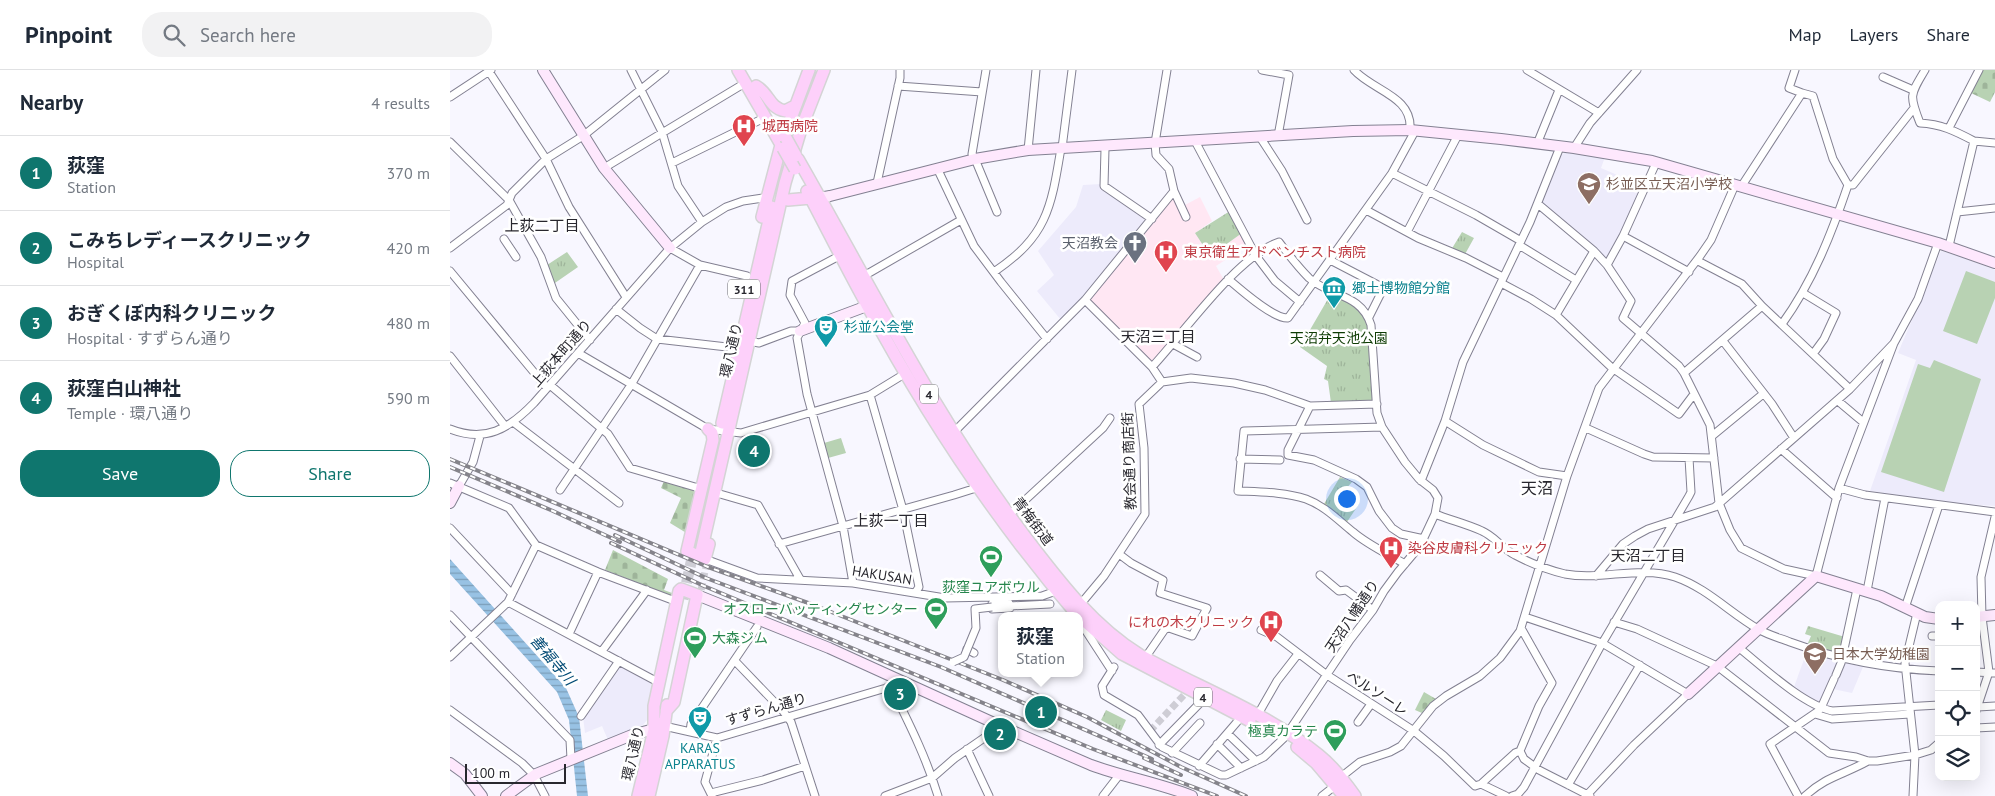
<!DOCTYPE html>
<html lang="en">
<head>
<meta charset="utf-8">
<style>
	body { margin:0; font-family:"PT Sans","Noto Sans JP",sans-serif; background:#f2f2f3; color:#1f2937 }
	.controls { position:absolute; right:15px; bottom:15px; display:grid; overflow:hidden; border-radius:10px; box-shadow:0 5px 20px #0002 }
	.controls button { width:45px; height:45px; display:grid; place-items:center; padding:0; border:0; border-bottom:1px solid #e0e1e3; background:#fff; color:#1f2937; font:25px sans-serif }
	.scale { position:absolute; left:15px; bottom:12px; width:101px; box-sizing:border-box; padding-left:5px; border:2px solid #28272e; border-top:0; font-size:14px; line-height:18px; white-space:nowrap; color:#28272e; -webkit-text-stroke:4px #fff; paint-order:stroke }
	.you { position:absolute; left:896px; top:428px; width:18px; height:18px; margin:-12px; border:4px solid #fff; border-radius:50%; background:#1a73e8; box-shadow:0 0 0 8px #1a73e833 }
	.badge { display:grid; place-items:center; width:32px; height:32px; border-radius:50%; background:#0f766e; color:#fff; font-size:16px; font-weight:700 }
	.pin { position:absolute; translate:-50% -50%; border:2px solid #fff; box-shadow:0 1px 5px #0006 }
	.popup { position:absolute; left:548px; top:542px; width:85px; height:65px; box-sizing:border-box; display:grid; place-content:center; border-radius:10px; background:#fff; filter:drop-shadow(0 1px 4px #0005); font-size:16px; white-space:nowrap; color:#747a83 }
	.popup b { font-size:19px; color:#1f2937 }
	.popup::after { content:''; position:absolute; left:50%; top:100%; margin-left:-10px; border:10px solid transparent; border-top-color:#fff }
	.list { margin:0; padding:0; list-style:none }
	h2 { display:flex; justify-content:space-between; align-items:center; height:65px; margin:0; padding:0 20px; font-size:21px }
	h2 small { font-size:16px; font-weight:400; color:#747a83 }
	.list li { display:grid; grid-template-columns:32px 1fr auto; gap:15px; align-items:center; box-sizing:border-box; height:75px; padding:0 20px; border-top:1px solid #e0e1e3 }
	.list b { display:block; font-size:19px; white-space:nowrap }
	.list p { margin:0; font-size:16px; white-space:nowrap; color:#747a83 }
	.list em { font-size:16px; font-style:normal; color:#747a83 }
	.actions { display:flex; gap:10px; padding:15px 20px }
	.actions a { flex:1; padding:11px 0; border:1px solid #0f766e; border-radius:20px; text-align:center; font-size:18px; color:#0f766e }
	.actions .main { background:#0f766e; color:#fff }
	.icon { flex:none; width:28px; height:28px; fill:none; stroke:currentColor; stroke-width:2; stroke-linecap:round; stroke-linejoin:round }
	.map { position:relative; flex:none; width:1545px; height:726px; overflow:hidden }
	header { display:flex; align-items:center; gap:30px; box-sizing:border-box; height:70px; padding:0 25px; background:#fff; border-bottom:1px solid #e0e1e3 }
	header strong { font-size:24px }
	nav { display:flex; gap:28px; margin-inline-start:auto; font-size:18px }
	.search { width:350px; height:45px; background:#f2f2f3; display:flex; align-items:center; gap:12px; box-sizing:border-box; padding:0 18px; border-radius:20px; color:#747a83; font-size:19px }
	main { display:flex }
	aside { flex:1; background:#fff }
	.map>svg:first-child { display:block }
	.built { fill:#edebfb }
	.medical { fill:#ffe7f3 }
	.cemetery { fill:url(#cemetery-stones) }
	.park { fill:url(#park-tufts) }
	.garden { fill:#b8d2b3 }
	.water { fill:url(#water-rules) }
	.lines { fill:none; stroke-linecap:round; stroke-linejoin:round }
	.street-tunnel { stroke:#cecdd5; stroke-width:7; stroke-dasharray:7 3.5; stroke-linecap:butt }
	.primary-tunnel { stroke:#cecdd5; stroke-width:11; stroke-dasharray:11 5.5; stroke-linecap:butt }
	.street-casing { stroke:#838192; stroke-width:9 }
	.secondary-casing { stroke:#838192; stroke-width:12 }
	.primary-casing { stroke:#d4d4d5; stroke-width:14 }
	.street { stroke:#fff; stroke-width:7 }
	.secondary { stroke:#fee8fd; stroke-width:10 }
	.primary { stroke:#fdd0fa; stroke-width:11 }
	.rail-casing { stroke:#85848b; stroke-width:4 }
	.rail { stroke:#fff; stroke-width:2; stroke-dasharray:5.5; stroke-linecap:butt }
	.street-bridge-casing { stroke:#838192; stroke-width:9; stroke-linecap:butt }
	.primary-bridge-casing { stroke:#d4d4d5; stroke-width:14; stroke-linecap:butt }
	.street-bridge { stroke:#fff; stroke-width:7 }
	.primary-bridge { stroke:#fdd0fa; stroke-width:11 }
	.labels { text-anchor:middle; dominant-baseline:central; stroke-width:5; stroke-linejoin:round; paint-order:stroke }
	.shield { fill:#fff; stroke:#68686d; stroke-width:1 }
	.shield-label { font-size:12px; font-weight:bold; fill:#28272e }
	.health-label { font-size:14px; fill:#be3a42; stroke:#fff; text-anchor:start }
	.education-label { font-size:14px; fill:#785e54; stroke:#fff; text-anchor:start }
	.worship-label { font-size:14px; fill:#5b616d; stroke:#fff; text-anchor:end }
	.culture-label { font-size:14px; fill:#0d838f; stroke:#fff; text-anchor:start }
	.park-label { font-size:14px; fill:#0e3c04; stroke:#fff }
	.street-label { font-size:14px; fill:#28272e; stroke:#fff }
	.leisure-label { font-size:14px; fill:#27864d; stroke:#fff; text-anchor:end }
	.neighbourhood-label { font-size:15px; fill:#28272e; stroke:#fff }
	.water-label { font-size:15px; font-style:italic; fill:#004a75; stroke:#fff }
	.quarter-label { font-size:16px; fill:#28272e; stroke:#fff }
</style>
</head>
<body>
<header>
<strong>Pinpoint</strong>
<div class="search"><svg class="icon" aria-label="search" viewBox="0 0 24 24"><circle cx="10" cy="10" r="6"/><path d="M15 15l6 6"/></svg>Search here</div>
<nav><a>Map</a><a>Layers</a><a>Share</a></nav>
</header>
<main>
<aside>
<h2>Nearby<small>4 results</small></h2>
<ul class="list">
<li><span class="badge">1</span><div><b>荻窪</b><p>Station</p></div><em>370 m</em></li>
<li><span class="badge">2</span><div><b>こみちレディースクリニック</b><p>Hospital</p></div><em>420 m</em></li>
<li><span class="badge">3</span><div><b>おぎくぼ内科クリニック</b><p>Hospital · すずらん通り</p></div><em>480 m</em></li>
<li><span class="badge">4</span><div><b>荻窪白山神社</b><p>Temple · 環八通り</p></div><em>590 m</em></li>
</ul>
<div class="actions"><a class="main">Save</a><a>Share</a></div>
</aside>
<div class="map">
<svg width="1545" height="726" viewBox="0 0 1545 726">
	<defs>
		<pattern id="cemetery-stones" width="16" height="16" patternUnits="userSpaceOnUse" patternTransform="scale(1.25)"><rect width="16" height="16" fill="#b8d2b3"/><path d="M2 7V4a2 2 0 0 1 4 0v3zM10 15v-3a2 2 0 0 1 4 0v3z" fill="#9eb49a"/></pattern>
		<pattern id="park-tufts" width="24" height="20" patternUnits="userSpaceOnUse" patternTransform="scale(1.25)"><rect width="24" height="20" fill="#b8d2b3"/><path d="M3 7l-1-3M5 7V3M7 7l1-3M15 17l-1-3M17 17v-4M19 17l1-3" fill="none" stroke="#9eb49a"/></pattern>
		<pattern id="water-rules" width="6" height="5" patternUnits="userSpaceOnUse" patternTransform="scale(1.25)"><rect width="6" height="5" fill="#98c2e4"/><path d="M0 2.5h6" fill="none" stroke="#7c9eb9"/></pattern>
	</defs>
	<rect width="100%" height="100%" fill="#f8f7ff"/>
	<!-- built -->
	<path class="built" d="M1118 81 1155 87 1151 98 1193 116 1158 191 1094 137 1092 132 1109 86Z
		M651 114V118L694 148 695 154 634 228 628 231 611 250 587 221 604 205 588 181 626 137 633 115Z
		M1491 181 1512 187 1545 200V436L1503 433 1420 421 1466 290 1448 283Z
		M1357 581 1385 591 1387 593 1369 633 1367 634 1344 617Z
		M1396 593 1413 597 1402 623 1383 619 1393 595Z
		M170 594 205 613 197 650 193 655 158 670 152 656 135 663 133 647Z"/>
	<!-- medical -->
	<path class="medical" d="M723 127 733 136 750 127 762 151 745 163 760 186 792 163 798 175 766 196 774 210 703 293 641 233 640 229Z"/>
	<!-- cemetery -->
	<path class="cemetery" d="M1533 0H1545V22L1540 32 1521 23Z
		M214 411 248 421 238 464 220 453 231 428 211 418Z
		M163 480 218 509 214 520 222 523 221 526 155 500Z
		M974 622 986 629 972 643 965 640Z"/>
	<!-- park -->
	<path class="park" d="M780 141 792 163 760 186 745 163Z
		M1012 162 1024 168 1014 186 1001 180Z
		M117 182 128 197 102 215 97 195Z
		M882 222 909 239 920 257 919 281 924 331 881 333 878 311 874 309 877 296 850 277Z
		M890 407 902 412 894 421 909 434 897 452 874 434Z
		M1358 556 1395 567 1389 586 1357 575 1361 566 1355 564Z
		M656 640 676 650 671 661 651 650Z"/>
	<!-- garden -->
	<path class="garden" d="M1516 201 1545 212V228L1527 274 1493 261Z
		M1484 290 1531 309 1494 422 1431 402 1468 294 1480 298Z
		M391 368 396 383 378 388 374 373Z"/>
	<!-- water -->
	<path class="water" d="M0 489 116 618 129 647 138 726H127L119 650 107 622 0 504Z"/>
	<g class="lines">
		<!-- street-tunnel -->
		<path class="street-tunnel" d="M249 530 258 487
			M700 661 734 625"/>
		<!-- primary-tunnel -->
		<path class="primary-tunnel" d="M233 529 244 479"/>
		<!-- street casing -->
		<g class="street-casing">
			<path id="street" d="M38 0 96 89 119 137 176 227
				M181 0 212 62 228 116 252 152
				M536 0 522 84 525 89 547 142
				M812 0 839 5 828 66
				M904 0C923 21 963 26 960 60
				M1077 0 1149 43
				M1345 0 1339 18 1352 23
				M1475 0C1460 25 1459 25 1470 53 1491 54 1505 61 1524 71
				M1433 7 1463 20
				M448 16 532 22
				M0 27 41 0
				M1499 58 1529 0
				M810 67 832 101 857 150
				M745 71 806 186 825 211 850 232
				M0 72 59 130 91 187 106 228 140 270
				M1087 74 1109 20
				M657 75 655 79 654 116 702 149
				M612 78 622 0
				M1124 78 1140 53 1187 0
				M578 80 586 0
				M222 93 310 50 314 45
				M154 98 295 13
				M487 98 524 176 551 212 597 269
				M942 103 1026 145 1071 171
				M427 113 450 8V0
				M1291 117 1352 23 1363 26 1383 89 1398 115
				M724 121 736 147
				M1088 134 1144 181 1157 195 1181 231 1173 248 1229 296 1234 303 1260 355 1269 433 1280 460 1291 478 1334 499 1366 506 1389 418 1444 273
				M916 140 968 168 1016 188 1053 207
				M1507 142 1545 138
				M957 162 1008 65
				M1173 166 1239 202
				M54 169 66 187
				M1069 175 1126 210
				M1499 176 1524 71 1545 73
				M0 178 57 135 62 123 96 89 133 66 215 0
				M220 178 250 195 297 206
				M391 185 342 211 340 225 355 253 347 268 357 324 393 456 403 513
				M880 190 932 217 933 219 919 247
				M1248 191 1292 214 1312 236 1400 319
				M1157 195 1173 166 1206 93
				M0 201 97 318
				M544 202C597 166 601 139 611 78
				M412 207 511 150
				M778 209C790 219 823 249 838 248L942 103 965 61
				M1051 213 1081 229 1106 245 1161 297 1229 344 1244 324
				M1353 223 1386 243 1374 269 1363 284
				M635 230 702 297 712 312
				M166 239 190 258 207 269 277 277 282 274
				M1106 245 1144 181
				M1332 254C1363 211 1381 165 1398 115H1403L1464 38
				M1273 271 1322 334 1344 368
				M304 272 309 273 341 261H350
				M723 274 747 287
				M128 283 258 359 291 363 420 325 456 303
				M0 286 55 356
				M1234 303 1312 236
				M712 312 741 308 784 313 815 320 860 336 927 334
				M100 315 158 364 180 398 252 419
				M420 325 453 440 469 517 465 523
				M1388 331 1413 352
				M860 336 838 380V385L864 390 906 409 917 417 929 441 942 458 951 464 974 469
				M995 351 1033 375 1089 402 1117 406
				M63 352 169 433
				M932 357 794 361 788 421C811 422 835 422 856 429 875 436 888 450 903 462 918 475 938 484 955 494
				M1136 358 1194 384 1203 387 1264 388
				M0 359C35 373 59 359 84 333L220 178 252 152 276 137 293 131 313 128 317 125
				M502 364 635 230 724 121 719 99 706 85 705 73 717 0
				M1262 366 1313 324
				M1331 379 1387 428
				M790 389 830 390
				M971 411 995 351 1013 292 1080 152 1110 77
				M0 413 59 438 86 475 148 502 225 531 226 534
				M9 416 23 392 30 366
				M1389 418 1415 425 1545 442
				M110 420 181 315 250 195
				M270 424 308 435 350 509
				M985 444C1000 450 1017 454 1032 461 1044 466 1053 479 1065 485 1080 493 1099 500 1115 504 1152 511 1189 495 1225 507 1257 518 1280 543 1308 559 1318 565 1330 568 1340 572 1389 590 1437 599 1489 601
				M559 445 653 358 660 348
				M0 458 62 524
				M329 474 504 425 523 419 525 412
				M669 484 681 493 713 510 710 523 757 538 742 566 719 558 715 559 695 588
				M255 489 307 508 403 513 495 528 592 526 606 521
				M870 505 889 521 896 520 923 540
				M1146 506 1173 474 1185 466 1198 459 1265 437 1400 319 1444 273 1468 229 1488 173
				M1417 521 1435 428
				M58 532 204 610H210
				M629 536 654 506 695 444 694 378 689 334 712 312
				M542 537V539L560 538V536L600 534
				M542 537V534L559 533 560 536
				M1455 538 1489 435
				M0 545 120 670 121 689
				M1075 547 1152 573 1238 624 1184 675 1136 726
				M633 552 636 561 662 601
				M1164 552 1187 559 1267 596 1379 683 1406 687 1418 691H1427L1465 685 1481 680 1489 673
				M811 560 827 567 877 605 964 661 994 686 1025 716 1031 714 1056 726
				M119 564 148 502
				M1482 566H1489
				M1288 577C1313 597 1352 634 1382 641L1489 635
				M517 579 524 583
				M152 581 197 520
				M0 587 58 532 86 475
				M285 591 333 641 341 652 365 726
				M664 597 652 616 654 625 688 645 712 677 771 705H776L814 687 835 667 900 570 923 540 934 521 948 502 970 476 985 444 988 428 983 420 969 409 955 392 932 357 927 343 921 255C911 223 880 227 859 208 848 197 838 184 829 172 787 186 734 263 702 297
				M1526 602 1545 603
				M1386 605 1391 593 1407 519
				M436 618 444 623C461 657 477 690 488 726
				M1528 637 1545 636
				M0 640 72 693 84 705 95 726
				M1526 641 1539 602 1532 547 1531 507 1545 447
				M1365 644 1382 649 1460 644
				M131 646 169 591
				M807 646 827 611 848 584
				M908 652 921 634
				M214 656 267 668 436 618 445 613 447 609
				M1526 658 1545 657
				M240 662 241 654 307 557
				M778 664 806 691
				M767 674 791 698
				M709 675 750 633
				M517 679 539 726
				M1070 681 1074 689 1089 700 1140 726
				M722 683 750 653
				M749 696 787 652
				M891 707 910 692 940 682 951 676 983 636 996 626 1030 606 1050 588 1070 561 1117 406 1149 318 1250 186 1261 170 1285 115
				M1031 714 1065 683 1070 681 1089 636 1102 613 1071 558
				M1118 715 1190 595
				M261 723 313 710 355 696
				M262 726 255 712 267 668
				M435 726 482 708 505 688 547 659 544 653
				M653 726 670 704
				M872 726 886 715
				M1062 726 1068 724 1074 717 1150 577 1239 426 1241 422 1239 388
				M1348 726 1320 674 1367 642 1371 638 1384 609
				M1355 726C1377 706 1393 705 1418 691
				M1463 726 1465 685 1455 593 1467 543"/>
		</g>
		<!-- secondary casing -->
		<g class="secondary-casing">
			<path id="secondary" d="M93 0 154 98 220 178
				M364 129 380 126 525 89 578 80 903 61 960 60 1051 69 1124 78 1202 91 1488 173 1545 193
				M350 261 417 236H424
				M0 433 9 416
				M247 525 379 578 544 653 641 695C674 707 709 713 742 726
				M1526 547 1545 545
				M1238 624 1366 506 1431 526 1475 547 1489 549
				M0 693 15 704 32 726
				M56 726 86 704 182 665 211 657"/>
		</g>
		<!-- primary casing -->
		<g class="primary-casing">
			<path id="primary" d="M288 0 333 78
				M306 16C320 24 318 37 335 41L345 36
				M348 89C422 218 486 349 577 469 610 512 643 556 690 585 749 618 818 643 870 686 884 697 895 712 905 726
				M357 121C377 159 396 197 417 235 476 345 546 451 628 546
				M338 130 361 128
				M312 147 331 75 359 0
				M272 353 322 137
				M258 359 262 363 263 370 237 481 255 489 259 474
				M251 482 335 113 351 59 374 0
				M630 547 672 584 800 651
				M204 659V636L229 521 231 519 247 525 224 632 216 641
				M847 677 866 693 894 726
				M188 726 206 652
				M199 726 213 666 217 635"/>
		</g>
		<!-- street -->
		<use href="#street" class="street"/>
		<!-- secondary -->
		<use href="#secondary" class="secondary"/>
		<!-- primary -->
		<use href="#primary" class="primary"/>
		<!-- rail casing -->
		<g class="rail-casing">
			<path id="rail" d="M0 389 258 497 361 534 553 610 637 647 731 697 796 726
				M0 397 103 441 170 472
				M165 465 256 508 491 597 702 689
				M161 473 254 516 643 679 767 726
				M694 688 731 705"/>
		</g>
		<!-- rail -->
		<use href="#rail" class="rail"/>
		<!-- street-bridge casing -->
		<g class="street-bridge-casing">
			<path id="street-bridge" d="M503 592 514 587 526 558 525 539 542 537"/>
		</g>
		<!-- primary-bridge casing -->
		<g class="primary-bridge-casing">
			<path id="primary-bridge" d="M336 68 346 86
				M333 78 345 99"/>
		</g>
		<!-- street-bridge -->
		<use href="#street-bridge" class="street-bridge"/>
		<!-- primary-bridge -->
		<use href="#primary-bridge" class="primary-bridge"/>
	</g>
	<!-- icons -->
	<defs>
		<g id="hospital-pin" transform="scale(1.25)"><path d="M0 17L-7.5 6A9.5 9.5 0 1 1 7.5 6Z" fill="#e0444e" stroke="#fff"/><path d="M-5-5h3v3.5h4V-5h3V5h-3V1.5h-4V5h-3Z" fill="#fff"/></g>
		<g id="school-pin" transform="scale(1.25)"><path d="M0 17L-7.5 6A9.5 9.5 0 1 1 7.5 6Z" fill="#8d6e63" stroke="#fff"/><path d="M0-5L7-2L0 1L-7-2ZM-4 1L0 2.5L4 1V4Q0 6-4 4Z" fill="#fff"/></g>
		<g id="church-pin" transform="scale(1.25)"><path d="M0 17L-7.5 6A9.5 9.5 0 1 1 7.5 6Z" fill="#6b7280" stroke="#fff"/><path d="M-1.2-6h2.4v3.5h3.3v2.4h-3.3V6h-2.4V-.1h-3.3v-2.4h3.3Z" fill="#fff"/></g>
		<g id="museum-pin" transform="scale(1.25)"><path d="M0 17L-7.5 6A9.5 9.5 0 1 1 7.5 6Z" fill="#0f9aa8" stroke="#fff"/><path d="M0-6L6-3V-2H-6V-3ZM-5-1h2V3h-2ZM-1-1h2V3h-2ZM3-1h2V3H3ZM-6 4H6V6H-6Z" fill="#fff"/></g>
		<g id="theatre-pin" transform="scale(1.25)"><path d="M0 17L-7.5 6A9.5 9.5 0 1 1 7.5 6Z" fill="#0f9aa8" stroke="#fff"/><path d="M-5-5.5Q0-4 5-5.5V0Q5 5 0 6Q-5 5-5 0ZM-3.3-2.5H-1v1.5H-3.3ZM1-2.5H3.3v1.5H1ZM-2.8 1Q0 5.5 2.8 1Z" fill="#fff"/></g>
		<g id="stadium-pin" transform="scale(1.25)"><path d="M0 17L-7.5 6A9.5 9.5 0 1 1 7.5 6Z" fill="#2e9e5b" stroke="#fff"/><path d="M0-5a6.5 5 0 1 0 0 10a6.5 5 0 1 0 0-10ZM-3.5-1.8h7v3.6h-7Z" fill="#fff"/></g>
	</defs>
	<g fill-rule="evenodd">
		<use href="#hospital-pin" x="294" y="56"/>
		<use href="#school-pin" x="1139" y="114"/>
		<use href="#church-pin" x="685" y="173"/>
		<use href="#hospital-pin" x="716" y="182"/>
		<use href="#museum-pin" x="884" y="218"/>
		<use href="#theatre-pin" x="376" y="257"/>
		<use href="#hospital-pin" x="941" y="478"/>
		<use href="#stadium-pin" x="541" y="487"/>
		<use href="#stadium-pin" x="486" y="539"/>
		<use href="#hospital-pin" x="821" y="552"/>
		<use href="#stadium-pin" x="245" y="568"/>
		<use href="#school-pin" x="1365" y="584"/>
		<use href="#theatre-pin" x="250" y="648"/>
		<use href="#stadium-pin" x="885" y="661"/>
	</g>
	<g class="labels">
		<!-- shield labels -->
		<g class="shield">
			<rect x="278" y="209.5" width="32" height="19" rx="4"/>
			<rect x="470" y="314.5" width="18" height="19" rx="4"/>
			<rect x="744" y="617.5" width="18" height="19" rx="4"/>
		</g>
		<g class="shield-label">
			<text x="294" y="219">311</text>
			<text x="479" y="324">4</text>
			<text x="753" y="627">4</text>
		</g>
		<!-- health labels -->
		<g class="health-label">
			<text x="312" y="56">城西病院</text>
			<text x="734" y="182">東京衛生アドベンチスト病院</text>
			<text x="958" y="478">染谷皮膚科クリニック</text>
			<text x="804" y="552" text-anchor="end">にれの木クリニック</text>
		</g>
		<!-- education labels -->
		<g class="education-label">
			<text x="1156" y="114">杉並区立天沼小学校</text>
			<text x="1382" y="584">日本大学幼稚園</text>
		</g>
		<!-- worship labels -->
		<g class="worship-label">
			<text x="668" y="173">天沼教会</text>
		</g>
		<!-- culture labels -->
		<g class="culture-label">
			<text x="902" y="218">郷土博物館分館</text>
			<text x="394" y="257">杉並公会堂</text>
			<text x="250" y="678" text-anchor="middle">KARAS<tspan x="250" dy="16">APPARATUS</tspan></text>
		</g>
		<!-- park labels -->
		<g class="park-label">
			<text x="889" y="268">天沼弁天池公園</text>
		</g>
		<!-- street labels -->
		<g class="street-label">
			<text transform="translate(281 280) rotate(-77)">環八通り</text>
			<text transform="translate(111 283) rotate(-49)">上荻本町通り</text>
			<text transform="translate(679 391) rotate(-92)">教会通り商店街</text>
			<text transform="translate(583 451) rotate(53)">青梅街道</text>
			<text transform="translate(432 505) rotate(9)">HAKUSAN</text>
			<text transform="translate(902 546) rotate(-56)">天沼八幡通り</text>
			<text transform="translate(927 623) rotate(33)">ベルソーレ</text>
			<text transform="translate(316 639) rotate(-16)">すずらん通り</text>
			<text transform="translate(183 683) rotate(-77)">環八通り</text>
		</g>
		<!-- leisure labels -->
		<g class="leisure-label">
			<text x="541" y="517" text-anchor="middle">荻窪ユアボウル</text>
			<text x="468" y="539">オスローバッティングセンター</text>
			<text x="262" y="568" text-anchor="start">大森ジム</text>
			<text x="868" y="661">極真カラテ</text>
		</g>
		<!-- neighbourhood labels -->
		<g class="neighbourhood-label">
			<text x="92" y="155">上荻二丁目</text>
			<text x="708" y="266">天沼三丁目</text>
			<text x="441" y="450">上荻一丁目</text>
			<text x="1198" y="485">天沼二丁目</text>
		</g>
		<!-- water labels -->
		<g class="water-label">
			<text transform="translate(103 590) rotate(50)">善福寺川</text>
		</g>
		<!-- quarter labels -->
		<g class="quarter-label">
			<text x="1087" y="418">天沼</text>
		</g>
	</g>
</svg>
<div class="controls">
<button>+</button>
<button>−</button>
<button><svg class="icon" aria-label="locate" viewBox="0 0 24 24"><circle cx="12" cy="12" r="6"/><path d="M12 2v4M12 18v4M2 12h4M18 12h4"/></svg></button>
<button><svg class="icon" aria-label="layers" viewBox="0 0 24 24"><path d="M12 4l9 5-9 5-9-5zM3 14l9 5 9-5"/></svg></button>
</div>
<div class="scale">100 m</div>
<div class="you"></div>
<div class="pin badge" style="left:591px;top:642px">1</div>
<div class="popup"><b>荻窪</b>Station</div>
<div class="pin badge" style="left:550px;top:664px">2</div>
<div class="pin badge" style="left:450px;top:624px">3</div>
<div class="pin badge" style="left:304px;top:381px">4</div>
</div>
</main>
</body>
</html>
